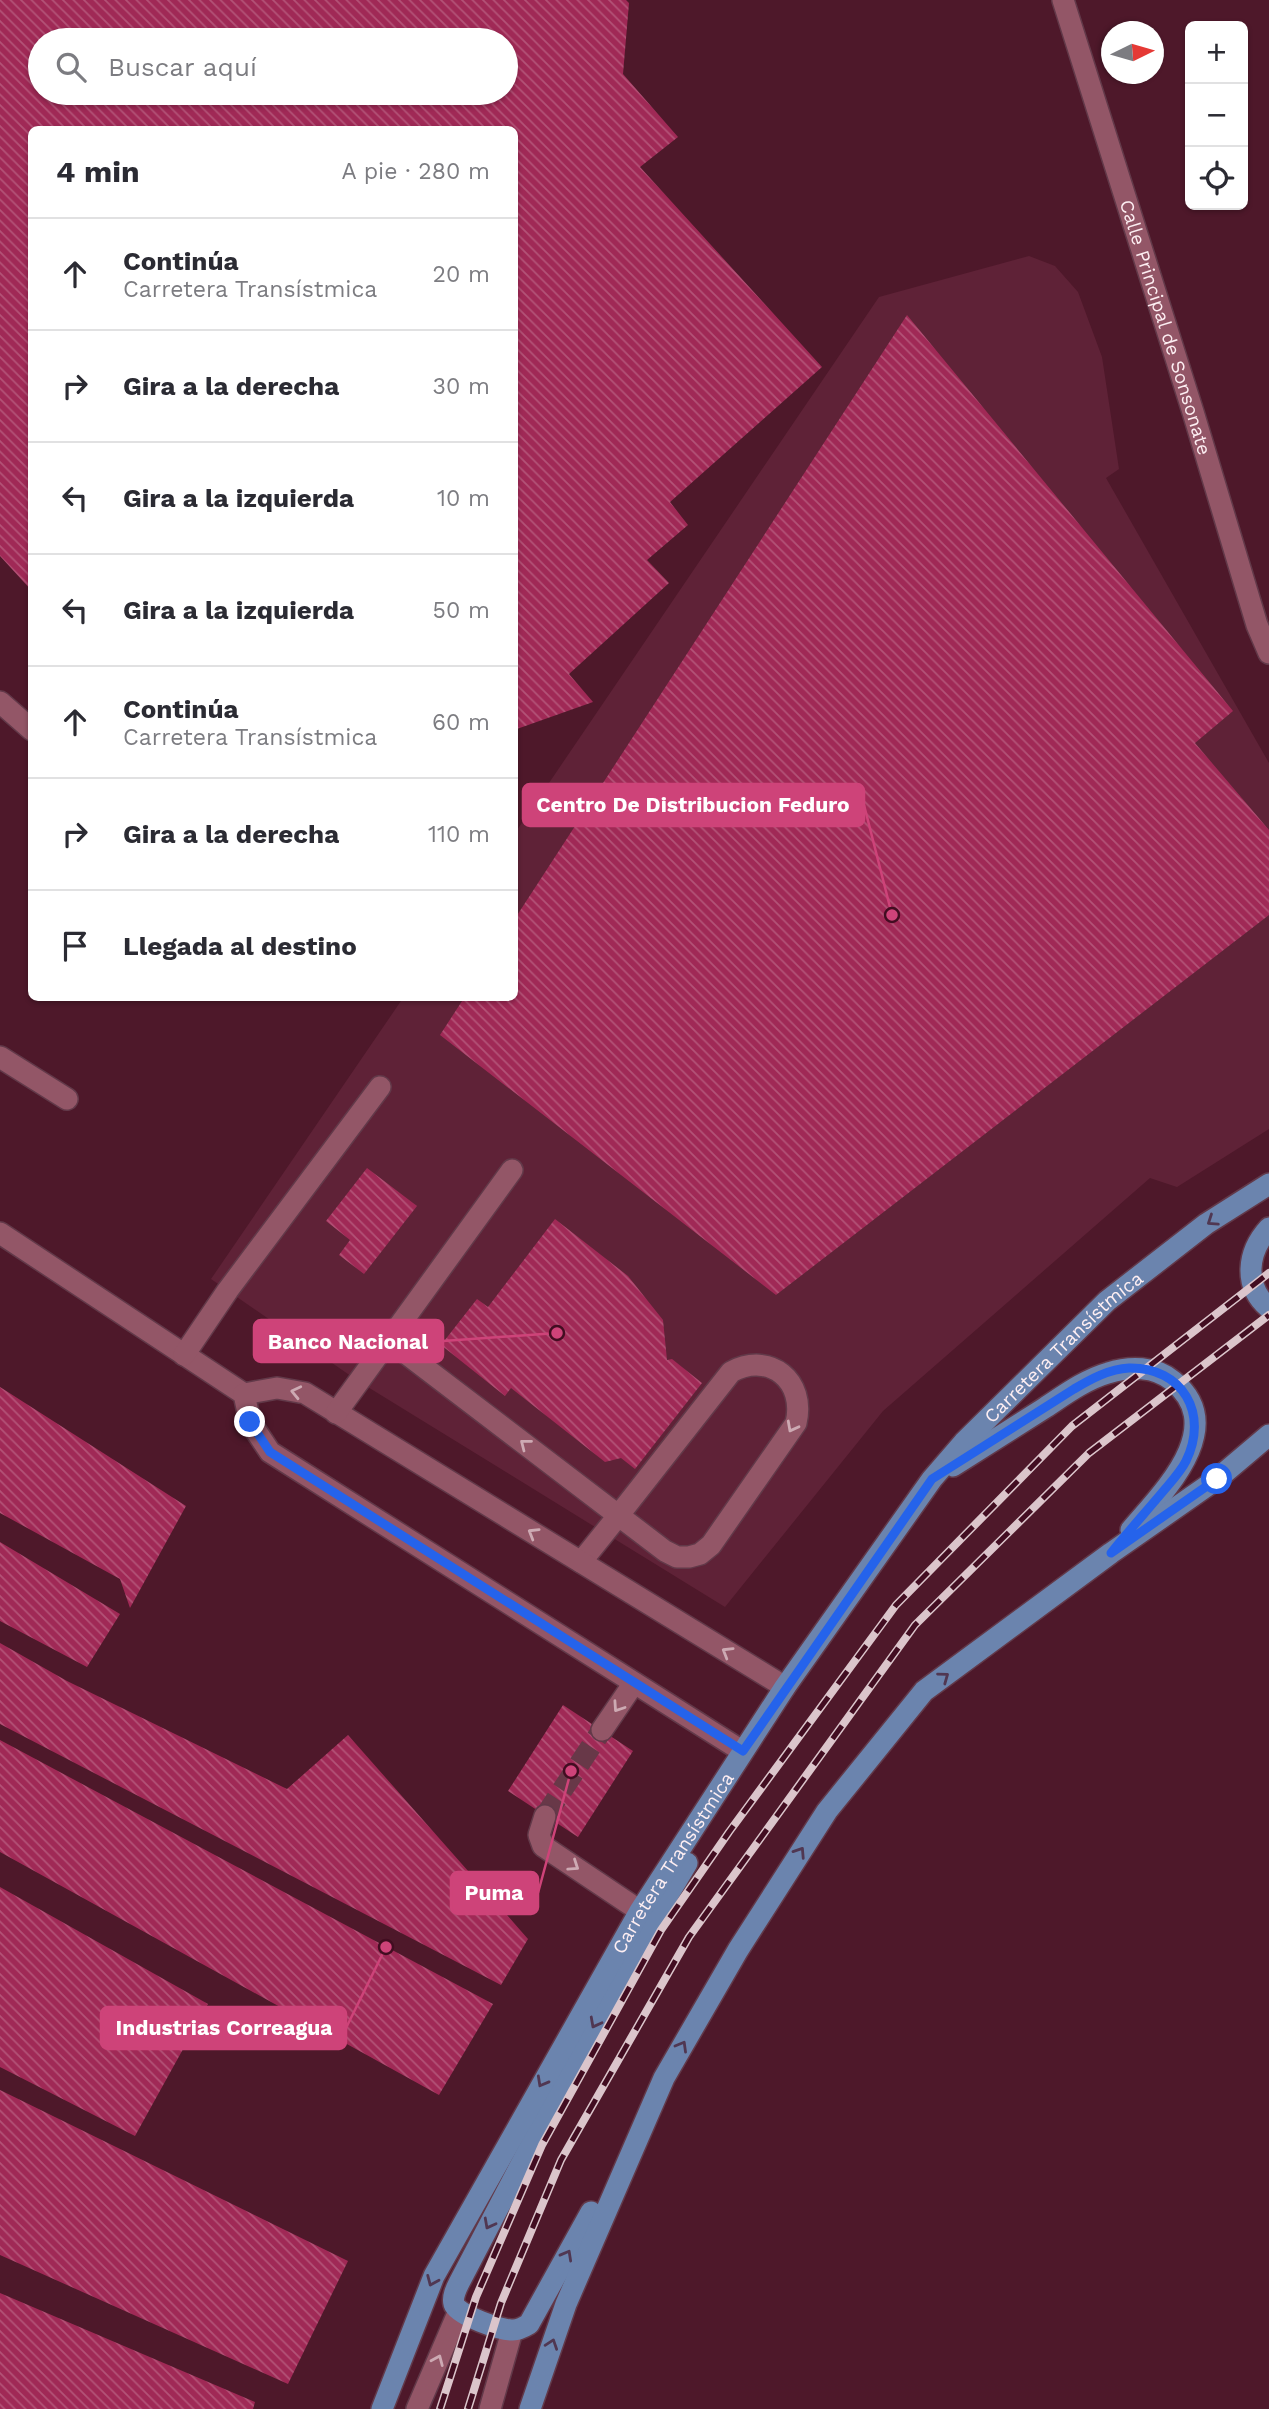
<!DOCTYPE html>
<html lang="es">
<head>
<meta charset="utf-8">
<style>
	body { margin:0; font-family:"Work Sans",sans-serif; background:#f7f7f7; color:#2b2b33 }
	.controls { position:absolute; right:21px; top:21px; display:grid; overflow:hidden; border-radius:10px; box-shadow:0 2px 5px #0004 }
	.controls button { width:63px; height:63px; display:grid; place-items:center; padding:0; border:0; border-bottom:2px solid #e1e1e2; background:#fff; color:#2b2b33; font:35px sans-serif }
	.compass { position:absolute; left:1101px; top:21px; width:63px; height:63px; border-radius:50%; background:#fff; box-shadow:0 2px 5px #0004; rotate:85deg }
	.stop { position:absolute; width:21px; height:21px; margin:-16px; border:5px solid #2563eb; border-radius:50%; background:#fff }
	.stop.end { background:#2563eb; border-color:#fff; box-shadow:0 2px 7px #0008 }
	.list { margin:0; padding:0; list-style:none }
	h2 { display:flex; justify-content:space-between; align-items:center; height:91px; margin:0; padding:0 28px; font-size:30px }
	h2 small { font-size:23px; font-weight:400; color:#7c7c81 }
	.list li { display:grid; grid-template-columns:46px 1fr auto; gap:21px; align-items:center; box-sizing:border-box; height:112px; padding:0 28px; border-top:2px solid #e1e1e2 }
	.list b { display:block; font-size:26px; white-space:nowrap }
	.list p { margin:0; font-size:23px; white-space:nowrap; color:#7c7c81 }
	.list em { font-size:23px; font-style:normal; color:#7c7c81 }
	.icon { flex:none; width:38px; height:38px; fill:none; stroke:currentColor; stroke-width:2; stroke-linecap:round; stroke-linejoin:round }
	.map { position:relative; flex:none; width:1269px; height:2409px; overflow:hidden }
	.search { position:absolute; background:#fff; box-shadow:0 2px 5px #0004; left:28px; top:28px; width:490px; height:77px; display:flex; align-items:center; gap:18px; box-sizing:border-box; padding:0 24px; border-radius:38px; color:#7c7c81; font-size:26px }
	.panel { position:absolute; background:#fff; box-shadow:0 2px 5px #0004; left:28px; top:126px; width:490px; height:875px; border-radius:10px }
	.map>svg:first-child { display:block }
	.built { fill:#5f2237 }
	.building { fill:url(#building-back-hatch); fill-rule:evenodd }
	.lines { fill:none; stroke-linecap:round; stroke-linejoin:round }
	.minor-tunnel { stroke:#683848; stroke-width:21; stroke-dasharray:21 10; stroke-linecap:butt }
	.minor-casing { stroke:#623949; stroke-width:24 }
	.major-casing { stroke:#623949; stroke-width:24 }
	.minor { stroke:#935667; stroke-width:21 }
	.major { stroke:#6b84ae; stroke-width:21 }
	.rail-casing { stroke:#dbc5cb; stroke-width:8 }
	.rail { stroke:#420d21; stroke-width:5; stroke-dasharray:16; stroke-linecap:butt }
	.oneway { stroke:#503752 }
	.oneway2 { stroke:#cdaab3 }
	.route { stroke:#2563eb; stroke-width:9 }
	.labels { text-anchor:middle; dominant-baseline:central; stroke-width:6; stroke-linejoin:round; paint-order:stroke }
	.street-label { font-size:19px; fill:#fdeef2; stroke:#420d21 }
	.leader { fill:none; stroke:#ce4379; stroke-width:2.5 }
	.callout-dot { fill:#ce4379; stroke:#420d21; stroke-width:2.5 }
	.callout { fill:#ce4379; stroke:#ce4379; stroke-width:2.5 }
	.callout-label { font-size:21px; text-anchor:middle; font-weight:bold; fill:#fff }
</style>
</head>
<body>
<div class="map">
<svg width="1269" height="2409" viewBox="0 0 1269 2409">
	<defs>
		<pattern id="building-back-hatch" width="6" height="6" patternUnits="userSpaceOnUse" patternTransform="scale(1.75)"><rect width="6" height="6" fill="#a02956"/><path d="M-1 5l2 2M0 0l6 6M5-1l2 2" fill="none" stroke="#b35377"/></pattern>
	</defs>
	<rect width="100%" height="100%" fill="#4e182a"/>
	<!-- built -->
	<path class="built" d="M1029 256 1055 266 1078 292 1102 357 1119 469 1106 478 1269 763V1129L1177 1187 1150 1178 883 1411 725 1607 358 1381 211 1279 403 998H514L515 833 879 297Z"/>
	<!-- building -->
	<path class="building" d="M0 0H626L629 3 623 74 678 137 640 167 822 367 670 502 688 525 647 560 669 583 569 674 593 702 514 730V130H32V591L0 556ZM40 40H506V93H40Z
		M907 315 1233 711 1195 743 1269 830V915L776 1295 440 1035 464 998H514V920Z
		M367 1168 417 1206 364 1274 339 1255 350 1240 326 1221Z
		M555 1219 628 1276 663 1320 667 1360 672 1359 702 1383 635 1469 621 1458 605 1462 511 1388 505 1396 441 1345 477 1299 488 1307Z
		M0 1387 186 1506 130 1608 120 1579 0 1513Z
		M0 1542 120 1614 87 1667 0 1621Z
		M0 1643 67 1681 287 1789 348 1735 528 1939 501 1985 0 1724Z
		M563 1705 633 1751 578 1837 508 1791Z
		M0 1740 493 2004 439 2095 0 1852Z
		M0 1887 208 2004 135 2136 0 2067Z
		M0 2090 348 2261 288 2384 0 2255Z
		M0 2293 255 2402 253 2409H0Z"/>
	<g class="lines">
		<!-- minor-tunnel -->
		<path class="minor-tunnel" d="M545 1816 602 1730"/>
		<!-- minor casing -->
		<g class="minor-casing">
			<g id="minor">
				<path id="s1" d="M1063 0 1193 412 1257 625 1269 653"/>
				<path d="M0 702 32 730"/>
				<path d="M0 1057 67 1099"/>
				<path d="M0 1233 244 1394 250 1422 270 1452 742 1751"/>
				<path d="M387 1339 665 1551 677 1557H689L700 1554 711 1545 796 1423C806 1381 770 1351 731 1372L618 1516 581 1562"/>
				<path d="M184 1355 228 1290 380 1087"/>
				<path d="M244 1394 277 1388 305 1393 785 1687"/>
				<path d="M336 1413 512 1170"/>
				<path d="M602 1730 634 1683"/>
				<path d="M545 1816 539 1835 543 1846 640 1911"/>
				<path d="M417 2409 459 2311"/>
				<path d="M490 2409 512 2331"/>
			</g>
		</g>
		<!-- major casing -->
		<g class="major-casing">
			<g id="major">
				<path d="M1269 1228C1247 1252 1243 1286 1269 1308"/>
				<path d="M953 1466C983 1447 1013 1428 1043 1409 1063 1396 1084 1380 1108 1373 1130 1366 1155 1366 1173 1381 1230 1428 1162 1493 1131 1530"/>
				<path d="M591 2212 529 2324C524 2327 519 2330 513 2330 502 2331 457 2315 454 2304 452 2297 456 2289 459 2283L620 1975 687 1863"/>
				<path id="s2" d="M382 2409 434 2276 640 1911 785 1687 932 1479 964 1442 1107 1301 1206 1224 1269 1184"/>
				<path d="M530 2409 566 2304 664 2078 738 1950 827 1811 924 1691 1111 1553 1217 1479 1269 1435"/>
			</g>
		</g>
		<!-- minor -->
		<use href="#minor" class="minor"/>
		<!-- major -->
		<use href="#major" class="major"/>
		<!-- rail casing -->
		<g class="rail-casing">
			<path id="rail" d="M440 2409 476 2297 542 2145 661 1930 729 1832 896 1605 1072 1426 1269 1273
				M468 2409 501 2303 561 2160 689 1937 915 1625 1089 1453 1269 1315"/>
		</g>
		<!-- rail -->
		<use href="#rail" class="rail"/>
	</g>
	<!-- one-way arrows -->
	<defs><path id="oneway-chevron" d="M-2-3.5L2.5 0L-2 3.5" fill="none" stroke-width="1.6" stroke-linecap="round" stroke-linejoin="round" transform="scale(1.75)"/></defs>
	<g class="oneway">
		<use href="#oneway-chevron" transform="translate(1212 1221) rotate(146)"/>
		<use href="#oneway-chevron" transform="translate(944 1677) rotate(-36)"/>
		<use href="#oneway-chevron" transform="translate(800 1852) rotate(-57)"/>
		<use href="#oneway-chevron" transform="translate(595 2023) rotate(118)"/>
		<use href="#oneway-chevron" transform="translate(682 2046) rotate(-60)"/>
		<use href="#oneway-chevron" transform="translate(542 2082) rotate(119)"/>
		<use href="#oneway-chevron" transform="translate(489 2224) rotate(118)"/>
		<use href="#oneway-chevron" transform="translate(567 2255) rotate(-61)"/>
		<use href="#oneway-chevron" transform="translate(432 2281) rotate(113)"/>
		<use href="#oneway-chevron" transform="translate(552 2344) rotate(-71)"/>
	</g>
	<g class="oneway2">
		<use href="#oneway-chevron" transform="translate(296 1392) rotate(-167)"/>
		<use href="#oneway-chevron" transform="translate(792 1427) rotate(118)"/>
		<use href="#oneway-chevron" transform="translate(525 1444) rotate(-142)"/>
		<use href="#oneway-chevron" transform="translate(533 1533) rotate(-149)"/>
		<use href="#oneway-chevron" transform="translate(727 1652) rotate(-149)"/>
		<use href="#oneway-chevron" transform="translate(618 1707) rotate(124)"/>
		<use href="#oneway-chevron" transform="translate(574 1866) rotate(34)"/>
		<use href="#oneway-chevron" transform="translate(438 2360) rotate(-67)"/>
	</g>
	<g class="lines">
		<!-- route -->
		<path class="route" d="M250 1422 270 1452 743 1751 932 1479 1074 1389C1091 1379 1109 1369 1129 1368 1183 1367 1209 1414 1186 1461 1180 1473 1169 1484 1160 1495 1144 1514 1127 1533 1111 1553L1217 1479"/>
	</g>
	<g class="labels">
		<!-- street labels -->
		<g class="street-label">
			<text stroke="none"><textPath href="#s1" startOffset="343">Calle Principal de Sonsonate</textPath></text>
			<text stroke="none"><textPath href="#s2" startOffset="1270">Carretera Transístmica</textPath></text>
			<text stroke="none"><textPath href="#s2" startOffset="620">Carretera Transístmica</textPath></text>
		</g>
	</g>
	<!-- callouts -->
	<path class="leader" d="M892 915L864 805M557 1333L443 1341M571 1771L538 1893M386 1947L346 2028"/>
	<g class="callout-dot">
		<circle cx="892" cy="915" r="7"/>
		<circle cx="557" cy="1333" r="7"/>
		<circle cx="571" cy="1771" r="7"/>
		<circle cx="386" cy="1947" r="7"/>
	</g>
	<g class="callout">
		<rect x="523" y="784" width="341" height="42" rx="7"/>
		<rect x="254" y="1320" width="189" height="42" rx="7"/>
		<rect x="451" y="1872" width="87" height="42" rx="7"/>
		<rect x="101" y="2007" width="245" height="42" rx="7"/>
	</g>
	<g class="callout-label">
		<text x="693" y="812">Centro De Distribucion Feduro</text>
		<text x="348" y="1349">Banco Nacional</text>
		<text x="494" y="1900">Puma</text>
		<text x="224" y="2035">Industrias Correagua</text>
	</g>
</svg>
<div class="controls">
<button>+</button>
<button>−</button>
<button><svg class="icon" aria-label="locate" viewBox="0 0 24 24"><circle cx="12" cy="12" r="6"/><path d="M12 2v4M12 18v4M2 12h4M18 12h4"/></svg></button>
</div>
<svg class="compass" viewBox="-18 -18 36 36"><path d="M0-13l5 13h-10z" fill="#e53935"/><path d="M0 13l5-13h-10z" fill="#7c7c81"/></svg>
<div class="stop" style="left:1217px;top:1479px"></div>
<div class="stop end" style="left:250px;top:1422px"></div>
<div class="search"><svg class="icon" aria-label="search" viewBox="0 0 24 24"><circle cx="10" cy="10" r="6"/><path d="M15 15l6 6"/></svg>Buscar aquí</div>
<section class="panel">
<h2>4 min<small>A pie · 280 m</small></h2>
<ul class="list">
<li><svg class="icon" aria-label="ahead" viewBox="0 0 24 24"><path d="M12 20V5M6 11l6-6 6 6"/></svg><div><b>Continúa</b><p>Carretera Transístmica</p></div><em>20 m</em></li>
<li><svg class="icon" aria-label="right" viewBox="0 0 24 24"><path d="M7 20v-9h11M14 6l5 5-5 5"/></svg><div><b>Gira a la derecha</b></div><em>30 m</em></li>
<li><svg class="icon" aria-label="left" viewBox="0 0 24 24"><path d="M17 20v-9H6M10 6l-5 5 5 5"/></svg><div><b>Gira a la izquierda</b></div><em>10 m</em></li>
<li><svg class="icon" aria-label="left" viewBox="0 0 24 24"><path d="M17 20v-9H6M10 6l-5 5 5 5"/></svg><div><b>Gira a la izquierda</b></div><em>50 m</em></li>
<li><svg class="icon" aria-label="ahead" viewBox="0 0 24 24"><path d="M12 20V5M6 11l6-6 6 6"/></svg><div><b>Continúa</b><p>Carretera Transístmica</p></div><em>60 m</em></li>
<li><svg class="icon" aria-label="right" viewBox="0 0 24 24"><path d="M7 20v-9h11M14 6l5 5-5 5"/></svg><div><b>Gira a la derecha</b></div><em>110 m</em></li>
<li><svg class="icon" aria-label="arrive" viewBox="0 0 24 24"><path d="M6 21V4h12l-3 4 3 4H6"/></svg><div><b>Llegada al destino</b></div></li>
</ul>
</section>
</div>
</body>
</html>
